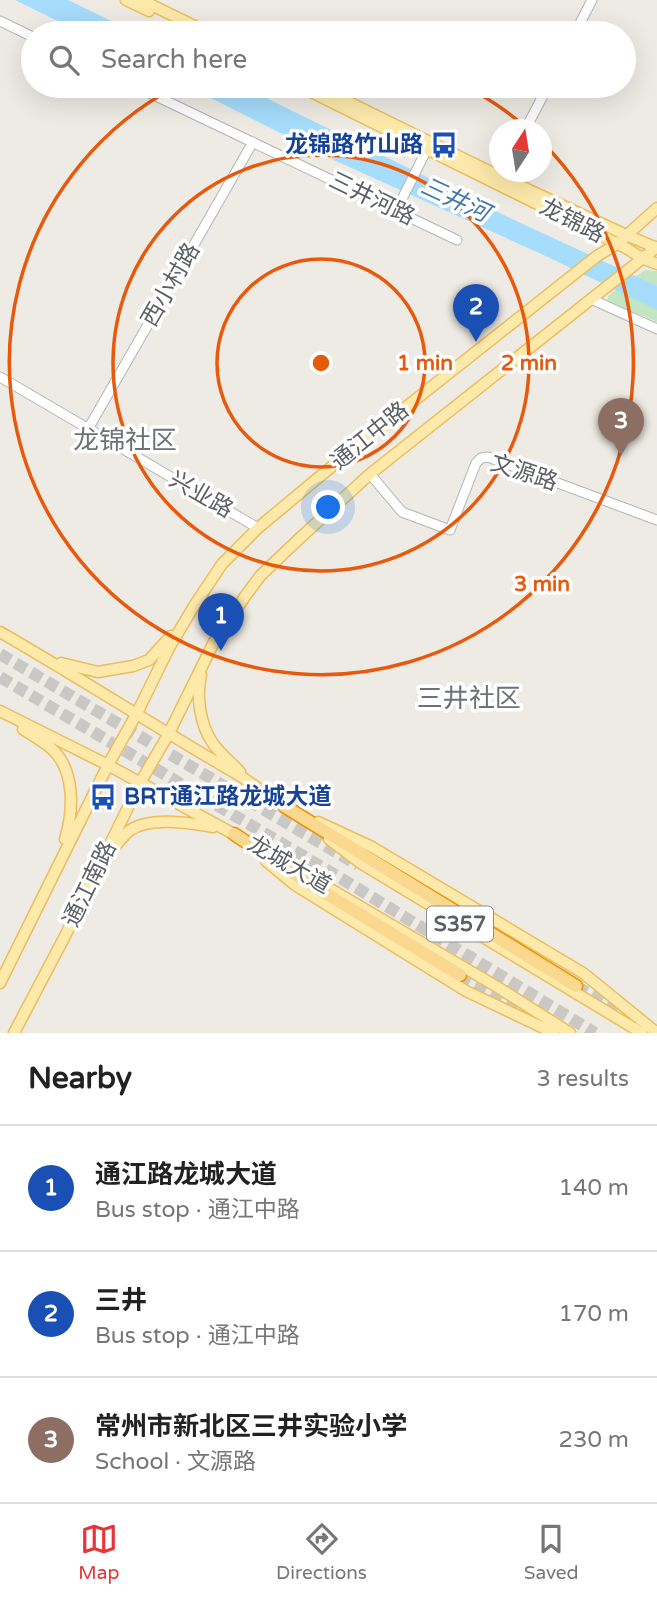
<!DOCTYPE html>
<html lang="en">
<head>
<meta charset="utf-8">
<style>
	body { margin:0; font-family:"Varela Round","Noto Sans SC",sans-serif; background:#f6f6f6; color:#222 }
	.compass { position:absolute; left:489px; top:119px; width:63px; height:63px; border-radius:50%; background:#fff; box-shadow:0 7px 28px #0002; rotate:12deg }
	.you { position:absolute; left:329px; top:508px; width:24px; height:24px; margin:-18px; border:5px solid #fff; border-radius:50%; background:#1a73e8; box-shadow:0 0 0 10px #1a73e833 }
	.badge { display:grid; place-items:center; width:46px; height:46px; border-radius:50%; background:#e43634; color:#fff; font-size:23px; font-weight:700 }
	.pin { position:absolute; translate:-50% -58px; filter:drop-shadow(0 2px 4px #0008) }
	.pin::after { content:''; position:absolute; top:37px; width:24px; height:21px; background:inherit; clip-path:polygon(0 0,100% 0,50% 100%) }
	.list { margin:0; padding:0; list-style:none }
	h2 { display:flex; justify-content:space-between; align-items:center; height:91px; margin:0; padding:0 28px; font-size:30px }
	h2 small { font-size:23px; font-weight:400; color:#767676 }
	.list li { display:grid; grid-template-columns:46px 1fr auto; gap:21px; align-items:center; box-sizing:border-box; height:126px; padding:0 28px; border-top:2px solid #e0e0e0 }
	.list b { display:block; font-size:26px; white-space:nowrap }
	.list p { margin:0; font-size:23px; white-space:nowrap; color:#767676 }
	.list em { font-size:23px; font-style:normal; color:#767676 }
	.icon { flex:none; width:38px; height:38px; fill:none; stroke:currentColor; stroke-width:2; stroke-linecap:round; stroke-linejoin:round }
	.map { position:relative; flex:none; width:657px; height:1033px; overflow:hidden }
	.search { position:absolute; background:#fff; box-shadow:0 7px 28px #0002; left:21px; right:21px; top:21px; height:77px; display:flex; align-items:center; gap:18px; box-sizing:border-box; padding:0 24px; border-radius:38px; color:#767676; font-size:26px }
	.sheet { height:469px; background:#fff }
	nav { display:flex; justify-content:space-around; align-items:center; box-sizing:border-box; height:98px; border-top:2px solid #e0e0e0; background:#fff; font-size:19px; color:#767676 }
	nav a { display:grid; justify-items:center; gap:4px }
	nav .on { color:#e43634 }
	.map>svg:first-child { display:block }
	.green { fill:#c4e5c1 }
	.water { fill:#a6dcfc }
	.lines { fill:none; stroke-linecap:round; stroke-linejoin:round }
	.highway-tunnel { stroke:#cac8c4; stroke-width:12; stroke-dasharray:12 6; stroke-linecap:butt }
	.minor-casing { stroke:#b1b5b9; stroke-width:11 }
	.major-casing { stroke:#edbc5e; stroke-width:13 }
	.highway-casing { stroke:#eb9507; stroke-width:15 }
	.minor { stroke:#fff; stroke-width:9 }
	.major { stroke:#fdeaab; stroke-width:10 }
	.highway { stroke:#fad890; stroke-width:12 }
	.ring { fill:none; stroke:#e8590c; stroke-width:3.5 }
	.labels { text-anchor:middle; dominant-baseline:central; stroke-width:7; stroke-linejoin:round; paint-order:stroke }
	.shield { fill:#fff; stroke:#8d9092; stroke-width:2 }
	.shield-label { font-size:21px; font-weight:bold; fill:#5c6064 }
	.transit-label { font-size:23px; font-weight:bold; fill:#164399; stroke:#fff; text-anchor:end }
	.street-label { font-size:23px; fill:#5c6064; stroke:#fff }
	.water-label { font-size:24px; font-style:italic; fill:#4078a6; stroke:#fff }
	.quarter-label { font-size:26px; fill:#6d7276; stroke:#fff }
	.centre { fill:#e8590c; stroke:#fff; stroke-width:3.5 }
	.ring-label { font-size:21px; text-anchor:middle; font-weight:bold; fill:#e8590c; stroke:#fff; stroke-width:7; stroke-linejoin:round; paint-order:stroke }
</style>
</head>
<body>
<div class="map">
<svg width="657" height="1033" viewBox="0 0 657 1033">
	<rect width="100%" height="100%" fill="#eeebe4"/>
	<!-- green -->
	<path class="green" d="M645 270 657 271V322L608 301V296Z"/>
	<!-- water -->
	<path class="water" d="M15 0H68L136 33H82Z
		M187 86H242L512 219 657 286V310L550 258 336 161Z"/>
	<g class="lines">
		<!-- highway-tunnel -->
		<path class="highway-tunnel" d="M0 654 358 865
			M0 677 342 879 595 1033
			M460 975 530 1013
			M576 986 641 1024"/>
		<!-- minor casing -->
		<g class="minor-casing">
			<path id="minor" d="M0 21 33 37
				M575 33 592 0
				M135 86 457 240
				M525 130 548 86
				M396 211 427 149
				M591 299 657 329
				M0 377 258 528
				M88 429 253 142
				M370 474 402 512 450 530 476 463 481 458 488 457 657 520"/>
		</g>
		<!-- major casing -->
		<g class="major-casing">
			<path id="major" d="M126 0 149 11
				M141 0 209 33
				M299 86 626 248 642 258 657 264
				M316 86 501 177 626 235 657 248
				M0 632C80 678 157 728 237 774 255 785 272 800 291 809
				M61 663 98 672 133 666 149 660 171 636
				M201 675C196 696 200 724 212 742 219 753 231 762 240 772
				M0 711 108 765 239 837
				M23 729C32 735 42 741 51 748 75 769 74 810 65 839
				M318 822 372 847 583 973 657 1033
				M329 839 362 864 642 1033
				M110 852C116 846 122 837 129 831 150 816 189 823 213 827
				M266 861 295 885 466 991 554 1033
				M305 874 499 988 570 1033
				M0 983 108 765 137 713 169 648 194 606 222 564 258 528 348 453 597 256 617 244 657 208
				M14 1033 65 936 140 783 168 735 214 642 246 595 261 575 301 537 370 474 657 247"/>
		</g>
		<!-- highway casing -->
		<g class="highway-casing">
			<path id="highway" d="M284 806 576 986
				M234 834 302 879 460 975"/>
		</g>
		<!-- minor -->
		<use href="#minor" class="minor"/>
		<!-- major -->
		<use href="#major" class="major"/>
		<!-- highway -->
		<use href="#highway" class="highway"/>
	</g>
	<!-- distance rings -->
	<g class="ring">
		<circle cx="321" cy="363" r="104"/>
		<circle cx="321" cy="363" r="208"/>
		<path d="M465 86A312 312 0 0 1 528 129M542 142A312 312 0 1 1 177 86"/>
	</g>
	<!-- icons -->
	<defs>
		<g id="bus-bare" transform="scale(2.1)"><path d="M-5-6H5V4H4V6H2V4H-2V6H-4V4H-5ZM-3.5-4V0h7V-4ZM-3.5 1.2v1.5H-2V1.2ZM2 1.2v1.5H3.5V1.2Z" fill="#1a4fb4" stroke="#fff" stroke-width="2.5" paint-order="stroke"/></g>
	</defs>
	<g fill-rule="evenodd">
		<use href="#bus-bare" x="444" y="145"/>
		<use href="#bus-bare" x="103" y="797"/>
	</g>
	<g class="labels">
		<!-- shield labels -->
		<rect class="shield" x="427" y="906.5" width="66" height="35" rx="5"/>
		<g class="shield-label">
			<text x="460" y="924">S357</text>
		</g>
		<!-- transit labels -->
		<g class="transit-label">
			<text x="423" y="145">龙锦路竹山路</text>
			<text x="124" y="797" text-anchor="start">BRT通江路龙城大道</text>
		</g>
		<!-- street labels -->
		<g class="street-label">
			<text transform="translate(372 199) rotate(26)">三井河路</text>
			<text transform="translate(572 221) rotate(27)">龙锦路</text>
			<text transform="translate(171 285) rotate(-60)">西小村路</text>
			<text transform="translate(370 436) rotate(-39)">通江中路</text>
			<text transform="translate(524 473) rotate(18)">文源路</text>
			<text transform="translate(201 495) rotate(30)">兴业路</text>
			<text transform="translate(289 865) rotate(30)">龙城大道</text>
			<text transform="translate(90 884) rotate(-64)">通江南路</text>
		</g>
		<!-- water labels -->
		<g class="water-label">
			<text transform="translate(455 200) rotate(25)">三井河</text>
		</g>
		<!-- quarter labels -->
		<g class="quarter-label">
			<text x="125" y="440">龙锦社区</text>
			<text x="469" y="698">三井社区</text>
		</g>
	</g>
	<circle cx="321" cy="363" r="10" class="centre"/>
	<g class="ring-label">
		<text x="425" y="370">1 min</text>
		<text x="529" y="370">2 min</text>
		<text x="542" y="591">3 min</text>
	</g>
</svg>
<svg class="compass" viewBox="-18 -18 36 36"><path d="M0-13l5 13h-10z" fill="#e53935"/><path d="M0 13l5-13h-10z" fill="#767676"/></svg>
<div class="you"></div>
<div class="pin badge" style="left:221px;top:651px;background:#1a4fb4">1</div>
<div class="pin badge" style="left:476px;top:342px;background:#1a4fb4">2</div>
<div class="pin badge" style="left:621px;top:456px;background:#8d6e63">3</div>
<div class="search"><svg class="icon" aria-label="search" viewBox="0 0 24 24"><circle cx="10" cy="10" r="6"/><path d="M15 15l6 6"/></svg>Search here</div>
</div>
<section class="sheet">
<h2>Nearby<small>3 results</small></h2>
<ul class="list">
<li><span class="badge" style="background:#1a4fb4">1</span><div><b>通江路龙城大道</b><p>Bus stop · 通江中路</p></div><em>140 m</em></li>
<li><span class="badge" style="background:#1a4fb4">2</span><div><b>三井</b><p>Bus stop · 通江中路</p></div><em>170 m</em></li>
<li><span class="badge" style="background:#8d6e63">3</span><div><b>常州市新北区三井实验小学</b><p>School · 文源路</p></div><em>230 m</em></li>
</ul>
</section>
<nav>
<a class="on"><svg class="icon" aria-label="map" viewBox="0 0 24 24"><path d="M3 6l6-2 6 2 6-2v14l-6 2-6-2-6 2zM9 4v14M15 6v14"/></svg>Map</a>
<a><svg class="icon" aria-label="directions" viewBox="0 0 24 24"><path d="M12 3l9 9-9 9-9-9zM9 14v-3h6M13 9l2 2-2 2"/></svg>Directions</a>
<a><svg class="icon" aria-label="saved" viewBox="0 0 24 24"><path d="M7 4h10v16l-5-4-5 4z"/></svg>Saved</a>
</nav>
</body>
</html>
